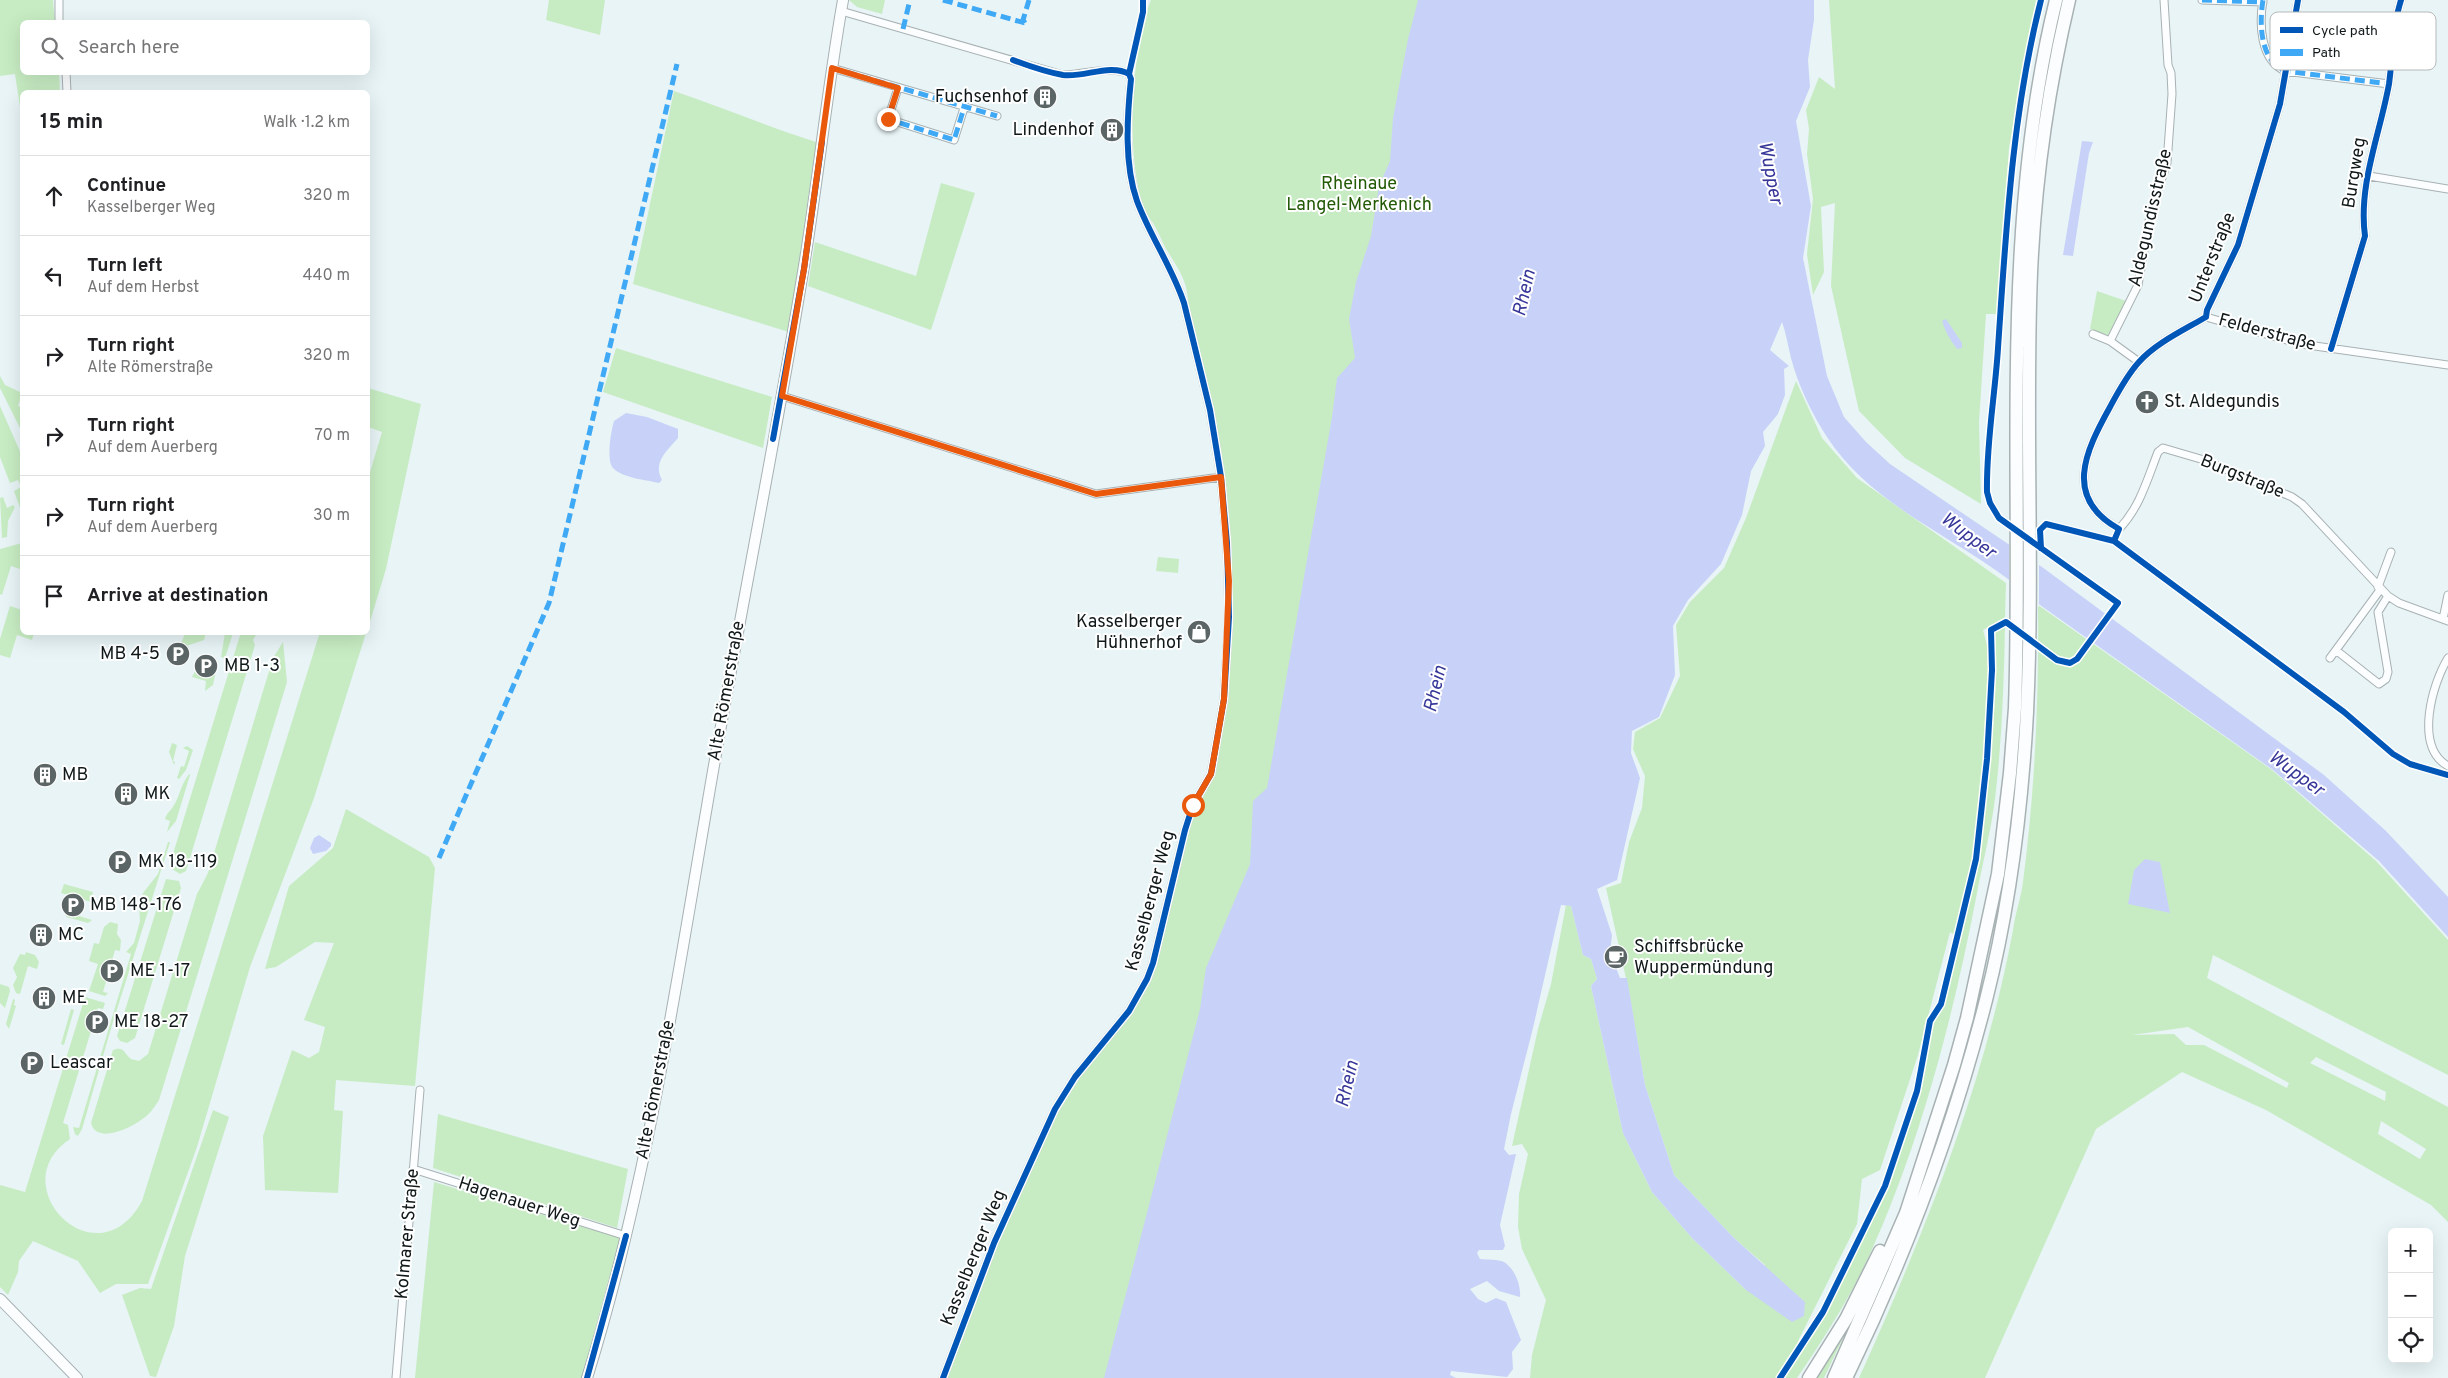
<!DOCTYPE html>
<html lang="en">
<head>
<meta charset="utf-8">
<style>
	body { margin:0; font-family:Overpass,sans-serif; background:#f2f2f2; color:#202124 }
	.controls { position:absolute; right:15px; bottom:15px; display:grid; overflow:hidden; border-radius:8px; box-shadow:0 5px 20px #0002 }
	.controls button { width:45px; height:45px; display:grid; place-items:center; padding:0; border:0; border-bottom:1px solid #e0e0e0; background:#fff; color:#202124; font:25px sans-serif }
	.stop { position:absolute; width:15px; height:15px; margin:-11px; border:4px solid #ea580c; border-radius:50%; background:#fff }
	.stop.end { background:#ea580c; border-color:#fff; box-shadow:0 1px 5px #0008 }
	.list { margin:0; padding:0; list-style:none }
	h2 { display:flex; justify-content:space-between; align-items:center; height:65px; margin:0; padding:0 20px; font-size:21px }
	h2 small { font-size:16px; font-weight:400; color:#757577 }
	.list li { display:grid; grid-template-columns:32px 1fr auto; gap:15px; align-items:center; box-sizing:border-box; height:80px; padding:0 20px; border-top:1px solid #e0e0e0 }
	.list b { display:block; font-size:19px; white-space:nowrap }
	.list p { margin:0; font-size:16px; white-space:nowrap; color:#757577 }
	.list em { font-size:16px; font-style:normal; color:#757577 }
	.icon { flex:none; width:28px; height:28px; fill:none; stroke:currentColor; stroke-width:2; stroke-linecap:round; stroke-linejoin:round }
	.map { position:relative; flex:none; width:2448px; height:1378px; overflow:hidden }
	.search { position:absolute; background:#fff; box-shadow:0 5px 20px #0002; left:20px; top:20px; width:350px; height:55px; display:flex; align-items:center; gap:12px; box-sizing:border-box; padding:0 18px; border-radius:8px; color:#757577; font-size:19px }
	.panel { position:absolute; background:#fff; box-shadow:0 5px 20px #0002; left:20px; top:90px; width:350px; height:545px; border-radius:8px }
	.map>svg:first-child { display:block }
	.green { fill:#c7ecc3; fill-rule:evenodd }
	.water { fill:#c8d2f8 }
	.pier { fill:#e8f4f6 }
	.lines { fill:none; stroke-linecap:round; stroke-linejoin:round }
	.street-casing { stroke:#a8b1b3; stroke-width:9 }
	.secondary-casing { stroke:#a8b1b3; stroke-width:12 }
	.highway-casing { stroke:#a8b1b3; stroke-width:15 }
	.street { stroke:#fcfdfe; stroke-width:7 }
	.secondary { stroke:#fcfdfe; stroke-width:10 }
	.highway { stroke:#fcfdfe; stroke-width:12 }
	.quiet { stroke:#3fa9f5; stroke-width:5; stroke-dasharray:10 5; stroke-linecap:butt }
	.cycleway-casing { stroke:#fff; stroke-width:9 }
	.cycleway { stroke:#0057b8; stroke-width:6 }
	.route { stroke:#ea580c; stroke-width:6 }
	.labels { text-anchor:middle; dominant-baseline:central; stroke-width:4; stroke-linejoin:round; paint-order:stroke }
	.poi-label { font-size:18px; fill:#101819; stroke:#fff; text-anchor:start }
	.street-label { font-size:18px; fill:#101819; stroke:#fff }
	.park-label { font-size:18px; fill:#225a06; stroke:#fff }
	.water-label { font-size:19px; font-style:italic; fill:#37379a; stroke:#fff }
	.key { fill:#fff; stroke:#b7baba; stroke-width:1 }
	.key-label { font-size:14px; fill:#101819 }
</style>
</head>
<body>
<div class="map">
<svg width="2448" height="1378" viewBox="0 0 2448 1378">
	<rect width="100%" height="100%" fill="#e8f4f6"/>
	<!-- green -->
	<path class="green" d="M0 0H53L55 22H22V72L59 73 60 92H22V120L15 74 0 76Z
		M549 0H605L600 35 546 20Z
		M849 0H885L882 14 857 7Z
		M1151 0H1602L1289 1378H943L1041 1141 1070 1090 1146 987 1195 805 1213 778 1221 733 1229 541 1186 287C1182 272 1173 261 1165 247 1161 239 1158 231 1153 223 1150 219 1147 215 1145 211 1125 163 1131 47 1151 0Z
		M1829 0H2036L2009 148 1997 314H1986L1979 422 1981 504 1905 458 1859 411 1831 286 1835 203 1821 207 1824 272 1813 295 1807 254 1813 199 1807 154 1809 129 1806 110 1819 77 1835 89Z
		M674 91C722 107 768 127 816 142L789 332 633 284Z
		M941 183 975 193 931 330 808 286 815 242 916 276Z
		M2097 291 2126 301 2108 335 2090 329Z
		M616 348 772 397 763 448 603 392Z
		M0 376 5 385 22 393 18 406 22 408V432L0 388Z
		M1796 381 1822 438 1857 478 2006 583 2005 617 1983 630 1987 645 1988 670 1984 761 1975 846 1955 935 1950 932 1918 1055 1880 1170 1862 1179 1857 1224 1799 1339 1786 1374 1826 1311 1850 1267 1888 1181 1919 1090 1932 1022 1944 1003 1980 858 1991 741 1994 676 1993 632 2005 624C2004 683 2002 741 1995 799 1991 830 1983 862 1977 893 1953 1019 1918 1153 1863 1269 1844 1307 1821 1343 1797 1378H1530L1532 1355 1546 1300 1522 1249 1518 1227 1519 1194 1528 1154 1522 1144 1512 1146 1538 1029 1551 984 1566 905 1571 906 1583 955 1591 959 1597 979 1591 986 1623 1133 1652 1192 1692 1238 1746 1290 1765 1265 1734 1238 1674 1175 1645 1085 1629 992 1606 888 1621 883 1629 842 1642 808 1645 776 1633 749 1635 732 1660 718 1680 676 1676 625 1690 602 1724 568 1746 518Z
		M368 388 421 404 386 569 368 628V479L382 432 368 427Z
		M0 406 22 456V513L14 491 21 487 18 480 10 483 0 457Z
		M3 497 7 508 13 505 15 507 8 521 7 537 2 538 0 498Z
		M22 543 20 569 11 566 2 595 0 594V549Z
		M1158 557 1179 559 1178 573 1156 571Z
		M2038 605 2272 770 2376 861 2448 940V1075L2213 955 2207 978 2448 1107V1222L2431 1205 2266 1110 2182 1072 2096 1129 1985 1378H1859C1924 1234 1984 1086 2013 930 2015 914 2021 898 2023 882 2035 791 2039 697 2038 605ZM2188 1027 2289 1083 2287 1088 2204 1045H2186L2174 1034 2132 1035ZM2316 1057 2386 1092 2385 1101 2310 1063ZM2381 1121 2426 1149 2420 1159 2378 1134Z
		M10 606 22 610V632L34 633 32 640 17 635 10 658 0 655V639Z
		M241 632 257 633 253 640 255 645 186 871 180 874 169 867Z
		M320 632 366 633 314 798 250 967 197 1147 148 1284H116L100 1293 78 1261 33 1241 19 1261 18 1272 8 1295 0 1287V1185L25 1192 85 997 105 1003 103 1009 98 1008 63 1123 68 1125 70 1139C0 1185 97 1284 142 1201Z
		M185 633V632L206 633 204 640 186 646 181 644Z
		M225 633H233L225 658 221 657Z
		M283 642 287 682 159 1100C154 1108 149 1115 141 1120 129 1129 96 1144 91 1123L113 1050C124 1046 123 1052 131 1059L139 1061 148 1054 197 894 208 873 273 658Z
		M200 662 203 663 202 667 209 669 210 665 216 671 213 685 205 691 206 681 192 677Z
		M172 743 177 745 173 761 175 762 174 765 169 752Z
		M187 746 193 750 186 770 179 779 177 778 181 766 184 767 189 751 183 748Z
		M189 774 190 775 176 821 167 832 170 821 165 819C167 812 171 811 174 805 180 796 180 786 189 774Z
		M346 809 429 857 435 868 415 1086 336 1080 334 1110 343 1111 338 1193 265 1190 263 1136 292 1050 309 1058 319 1052 325 1027 304 1020 334 943 315 942 276 967 265 969 289 886 333 848Z
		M168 842H170L112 1025 82 1129 78 1136 75 1134 73 1127 79 1128 131 954 126 952 134 943 140 921 139 905 143 893 158 874Z
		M166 879 179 881 181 888 135 1038 127 1043 120 1041 117 1036Z
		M64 884 93 892 91 902 61 893Z
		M69 913 92 920 88 923 66 917Z
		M110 922 118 924 117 934 121 940 120 951 115 950 103 992 108 993 105 996 89 991 98 964 89 961 94 943 99 944 104 927Z
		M26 952 35 955 39 962 37 969 28 966 20 994 16 993 13 985 17 977 13 968 20 954 25 955Z
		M0 984 9 987 10 991 5 1008 0 1003Z
		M13 999 15 1000 14 1005 16 1006 9 1029 6 1024Z
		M71 1009 74 1010 64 1045 61 1044Z
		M213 1110 229 1117 185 1256 174 1326 156 1377 150 1376 122 1295 140 1288 151 1289Z
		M438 1114 628 1169 617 1228 433 1168Z
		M434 1182 620 1238 582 1378H415Z
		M1851 1321 1824 1378H1814Z"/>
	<!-- water -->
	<path class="water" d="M1418 0H1814V20L1808 60 1810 87 1796 121 1811 206 1803 258 1827 376 1844 417 1866 442 1890 464 2042 567 2324 775 2386 831 2448 897V937L2379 861 2273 770 2040 605C2030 597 2019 587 2008 579 1948 534 1870 503 1827 437 1812 414 1798 385 1791 358 1788 346 1786 333 1782 322L1770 350 1789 366 1784 369 1785 395 1778 414 1763 432 1765 446 1751 471 1742 515 1721 564 1688 600 1673 626 1675 675 1659 717 1632 731 1631 753 1640 778 1617 880 1597 889 1612 935 1610 952 1620 978H1627L1645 1085 1674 1175 1734 1238 1805 1302 1804 1316 1792 1322 1746 1290 1692 1238 1652 1192 1623 1133 1591 986 1597 979 1591 959 1583 955 1571 906 1561 905 1533 1028 1511 1114 1504 1149 1509 1155 1516 1154 1500 1225 1505 1246 1503 1250H1479L1477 1253 1480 1259C1487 1260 1498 1259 1504 1262 1515 1269 1521 1285 1520 1297L1499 1291 1487 1281 1470 1289 1478 1299 1486 1303 1496 1298 1506 1302 1521 1340 1512 1352 1513 1369 1507 1377 1451 1371 1450 1375 1456 1378H1104L1200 1009 1206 968 1250 864 1253 801 1267 788 1332 417 1337 378 1355 358 1349 319 1356 282 1371 236 1379 186 1390 161 1393 118 1408 39Z
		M2082 141 2093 142 2089 153 2073 256 2063 255Z
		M1946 319 1962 343V348L1957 349C1950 340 1945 331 1942 321Z
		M626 413 647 417 678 429V438C668 450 652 462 662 480L659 483C647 480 622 478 613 468 606 460 611 431 614 421Z
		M319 835 331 843V846L326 851 313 854 310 848 314 838Z
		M2145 859 2160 862 2170 913 2128 904 2134 870Z"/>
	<!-- pier -->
	<path class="pier" d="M2009 541 2039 562V607L2009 583Z
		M2107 612 2112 616 2092 643 2087 640Z"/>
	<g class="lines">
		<!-- street casing -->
		<g class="street-casing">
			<path id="street" d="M59 0V22
				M2202 0 2263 2
				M2263 0C2259 24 2260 60 2285 71L2389 84
				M2298 0 2280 104 2238 245 2207 310 2206 317C2184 330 2156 343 2139 362 2127 375 2118 392 2110 407 2085 452 2063 498 2119 529 2140 507 2147 480 2158 452L2163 448 2204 460 2292 497 2302 504 2388 596 2399 603 2448 621
				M841 11 1063 75C1082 75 1113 65 1129 74L1131 79C1127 117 1124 164 1137 201 1150 236 1172 267 1184 303L1210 410 1221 477 1227 543 1229 617 1224 699 1211 774 1193 805 1185 830 1153 963 1147 979 1129 1011 1075 1077 1055 1109 994 1243 943 1378
				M832 68 997 116
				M66 72 67 92
				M898 88 888 119 954 140 964 108
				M2369 176 2448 189
				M2206 317 2301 344 2448 365
				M2093 334 2110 341 2139 362
				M2110 341 2138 285 2151 210 2167 163 2172 94 2171 73 2168 65 2164 0
				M2331 349 2365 236C2358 185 2380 134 2389 84 2393 55 2392 28 2401 0
				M782 396 1096 494 1221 477
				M2378 587 2391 552
				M2443 619 2448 595
				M2337 651 2379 684 2386 679 2388 672 2378 612 2388 596
				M2330 658 2380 590
				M2448 658C2432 684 2414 747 2448 766
				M413 1169 626 1236
				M396 1378 420 1090"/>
		</g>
		<!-- secondary casing -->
		<g class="secondary-casing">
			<path id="secondary" d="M0 1299 77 1378
				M587 1378C645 1192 674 998 707 806 737 628 774 450 803 272 818 181 827 90 843 0"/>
		</g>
		<!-- highway casing -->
		<g class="highway-casing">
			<path id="highway" d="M1809 1378 1846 1319 1880 1251
				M1834 1378 1906 1213 1954 1065 1967 1018 1998 874 2010 773 2015 708C2023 472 1999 232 2056 0
				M1846 1378C1905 1257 1953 1129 1986 1000 2009 909 2022 806 2027 712 2034 566 2025 419 2031 273 2035 181 2048 89 2069 0"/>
		</g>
		<!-- street -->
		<use href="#street" class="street"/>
		<!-- secondary -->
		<use href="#secondary" class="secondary"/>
		<!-- highway -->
		<use href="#highway" class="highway"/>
		<!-- quiet -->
		<path class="quiet" d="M943 0 1025 23 1027 27
			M2202 0 2263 2
			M2263 0C2259 24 2260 60 2285 71L2389 84
			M1025 23 1023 20 1029 0
			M903 29 910 0
			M832 68 997 116
			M898 88 888 119 954 140 964 108
			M439 858 549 603 677 64"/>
		<!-- cycleway casing -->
		<g class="cycleway-casing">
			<path id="cycleway" d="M1129 74 1143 12V0
				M2331 349 2365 236C2358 185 2380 134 2389 84 2393 55 2392 28 2401 0
				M773 439 804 269 822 141
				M2114 541 2119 529C2063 498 2085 452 2110 407 2118 392 2127 375 2139 362 2156 343 2184 330 2206 317L2207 310 2238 245 2280 104 2298 0
				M2041 548 2040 530 2046 524 2114 541 2344 712 2393 754 2410 764 2448 775
				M587 1378 626 1236
				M943 1378 994 1243 1055 1109 1075 1077 1129 1011 1147 979 1153 963 1185 830 1193 805 1211 774 1224 699 1229 617 1227 543 1221 477 1210 410 1184 303C1172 267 1150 236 1137 201 1124 164 1127 117 1131 79L1129 74C1110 63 1084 78 1063 75 1046 72 1029 66 1013 60
				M1780 1378 1823 1312 1885 1186 1917 1091 1930 1021 1941 1004 1976 859 1987 759 1992 670 1991 630 2006 622 2057 660 2070 663 2077 659 2118 603 1999 518 1990 503 1987 492C1986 444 1995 396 1998 348 2006 232 2012 113 2041 0"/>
		</g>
		<!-- cycleway -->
		<use href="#cycleway" class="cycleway"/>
	</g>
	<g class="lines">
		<!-- route -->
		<path class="route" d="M888 119 898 88 832 68 804 269 782 396 1096 494 1221 477 1229 581 1224 699 1211 774 1193 805"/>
	</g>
	<!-- icons -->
	<defs>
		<g id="building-disc" transform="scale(1.25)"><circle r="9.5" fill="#5c6566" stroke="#fff"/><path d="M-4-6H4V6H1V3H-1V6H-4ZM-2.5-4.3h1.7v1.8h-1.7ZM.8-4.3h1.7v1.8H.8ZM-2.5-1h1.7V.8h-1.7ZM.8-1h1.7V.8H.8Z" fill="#fff"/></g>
		<g id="church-disc" transform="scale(1.25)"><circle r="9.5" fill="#5c6566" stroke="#fff"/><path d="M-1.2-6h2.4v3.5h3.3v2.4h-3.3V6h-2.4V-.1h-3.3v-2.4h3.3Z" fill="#fff"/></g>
		<g id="shop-disc" transform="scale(1.25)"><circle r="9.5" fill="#5c6566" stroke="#fff"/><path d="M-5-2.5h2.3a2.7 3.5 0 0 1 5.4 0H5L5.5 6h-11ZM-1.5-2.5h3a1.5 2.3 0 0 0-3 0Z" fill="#fff"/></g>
		<g id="parking-disc" transform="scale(1.25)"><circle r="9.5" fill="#5c6566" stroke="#fff"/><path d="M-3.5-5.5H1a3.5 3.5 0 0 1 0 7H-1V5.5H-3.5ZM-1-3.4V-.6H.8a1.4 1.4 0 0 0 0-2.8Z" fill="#fff"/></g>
		<g id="cafe-disc" transform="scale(1.25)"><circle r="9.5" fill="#5c6566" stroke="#fff"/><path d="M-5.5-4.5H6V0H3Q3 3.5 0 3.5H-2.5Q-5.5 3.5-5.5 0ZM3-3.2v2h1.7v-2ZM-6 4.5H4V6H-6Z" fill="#fff"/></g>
	</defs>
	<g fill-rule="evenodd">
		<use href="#building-disc" x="1045" y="97"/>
		<use href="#building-disc" x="1112" y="130"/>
		<use href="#church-disc" x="2147" y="402"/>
		<use href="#shop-disc" x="1199" y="632"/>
		<use href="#parking-disc" x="178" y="654"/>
		<use href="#parking-disc" x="206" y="666"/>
		<use href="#building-disc" x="45" y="775"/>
		<use href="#building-disc" x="126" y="794"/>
		<use href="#parking-disc" x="120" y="862"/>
		<use href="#parking-disc" x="73" y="905"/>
		<use href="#building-disc" x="41" y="935"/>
		<use href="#cafe-disc" x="1616" y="957"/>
		<use href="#parking-disc" x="112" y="971"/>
		<use href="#building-disc" x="44" y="998"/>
		<use href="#parking-disc" x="97" y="1022"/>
		<use href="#parking-disc" x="32" y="1063"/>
	</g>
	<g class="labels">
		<!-- poi labels -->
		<g class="poi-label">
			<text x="1028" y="97" text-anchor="end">Fuchsenhof</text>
			<text x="1094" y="130" text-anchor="end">Lindenhof</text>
			<text x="2164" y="402">St. Aldegundis</text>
			<text x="1182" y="622" text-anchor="end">Kasselberger<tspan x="1182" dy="21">Hühnerhof</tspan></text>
			<text x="160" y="654" text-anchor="end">MB 4-5</text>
			<text x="224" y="666">MB 1-3</text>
			<text x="62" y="775">MB</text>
			<text x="144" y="794">MK</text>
			<text x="138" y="862">MK 18-119</text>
			<text x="90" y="905">MB 148-176</text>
			<text x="58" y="935">MC</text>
			<text x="1634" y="947">Schiffsbrücke<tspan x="1634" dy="21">Wuppermündung</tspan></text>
			<text x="130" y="971">ME 1-17</text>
			<text x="62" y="998">ME</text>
			<text x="114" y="1022">ME 18-27</text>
			<text x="50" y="1063">Leascar</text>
		</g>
		<!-- street labels -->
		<g class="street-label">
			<text transform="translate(2355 173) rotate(-81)">Burgweg</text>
			<text transform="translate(2151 218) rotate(-77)">Aldegundisstraße</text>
			<text transform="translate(2213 258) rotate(-68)">Unterstraße</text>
			<text transform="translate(2267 333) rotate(15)">Felderstraße</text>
			<text transform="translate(2242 477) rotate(22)">Burgstraße</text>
			<text transform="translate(727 691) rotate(-80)">Alte Römerstraße</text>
			<text transform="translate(1151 901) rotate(-75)">Kasselberger Weg</text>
			<text transform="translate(656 1090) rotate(-79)">Alte Römerstraße</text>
			<text transform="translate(519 1203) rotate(18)">Hagenauer Weg</text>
			<text transform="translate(408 1234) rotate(-85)">Kolmarer Straße</text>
			<text transform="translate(974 1258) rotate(-68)">Kasselberger Weg</text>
		</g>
		<!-- park labels -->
		<g class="park-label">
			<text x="1359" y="184">Rheinaue<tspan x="1359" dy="21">Langel-Merkenich</tspan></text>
		</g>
		<!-- water labels -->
		<g class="water-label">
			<text transform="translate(1770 173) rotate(79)">Wupper</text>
			<text transform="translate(1525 293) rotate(-77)">Rhein</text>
			<text transform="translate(1968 536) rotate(37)">Wupper</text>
			<text transform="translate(1436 689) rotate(-77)">Rhein</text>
			<text transform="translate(2296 774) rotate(36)">Wupper</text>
			<text transform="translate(1348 1084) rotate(-77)">Rhein</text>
		</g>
	</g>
	<!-- legend -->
	<rect x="2270" y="12" width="166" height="58" rx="8" class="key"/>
	<rect x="2280" y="27" width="23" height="6" fill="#0057b8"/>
	<rect x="2280" y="49" width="23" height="7" fill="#3fa9f5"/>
	<g class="key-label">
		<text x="2312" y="35">Cycle path</text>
		<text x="2312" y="57">Path</text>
	</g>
</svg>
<div class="controls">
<button>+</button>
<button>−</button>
<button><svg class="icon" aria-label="locate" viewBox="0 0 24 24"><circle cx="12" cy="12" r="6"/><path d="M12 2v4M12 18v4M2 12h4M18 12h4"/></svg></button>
</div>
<div class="stop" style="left:1193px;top:805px"></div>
<div class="stop end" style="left:888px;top:119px"></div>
<div class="search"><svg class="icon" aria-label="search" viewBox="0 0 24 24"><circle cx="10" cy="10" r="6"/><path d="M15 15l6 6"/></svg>Search here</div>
<section class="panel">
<h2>15 min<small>Walk · 1.2 km</small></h2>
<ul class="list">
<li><svg class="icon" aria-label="ahead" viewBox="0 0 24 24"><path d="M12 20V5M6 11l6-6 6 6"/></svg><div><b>Continue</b><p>Kasselberger Weg</p></div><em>320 m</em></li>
<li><svg class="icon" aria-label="left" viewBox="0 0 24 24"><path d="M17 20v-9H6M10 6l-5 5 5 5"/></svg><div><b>Turn left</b><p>Auf dem Herbst</p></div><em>440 m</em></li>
<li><svg class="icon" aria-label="right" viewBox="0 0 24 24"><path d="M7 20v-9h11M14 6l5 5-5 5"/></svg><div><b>Turn right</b><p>Alte Römerstraße</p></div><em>320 m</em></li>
<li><svg class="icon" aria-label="right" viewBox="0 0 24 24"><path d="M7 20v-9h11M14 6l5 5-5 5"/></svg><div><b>Turn right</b><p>Auf dem Auerberg</p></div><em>70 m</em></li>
<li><svg class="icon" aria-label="right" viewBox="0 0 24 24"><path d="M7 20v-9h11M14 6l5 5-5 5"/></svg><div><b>Turn right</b><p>Auf dem Auerberg</p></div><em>30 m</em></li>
<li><svg class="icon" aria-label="arrive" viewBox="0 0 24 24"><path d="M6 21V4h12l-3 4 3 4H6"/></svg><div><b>Arrive at destination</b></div></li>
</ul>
</section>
</div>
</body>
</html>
